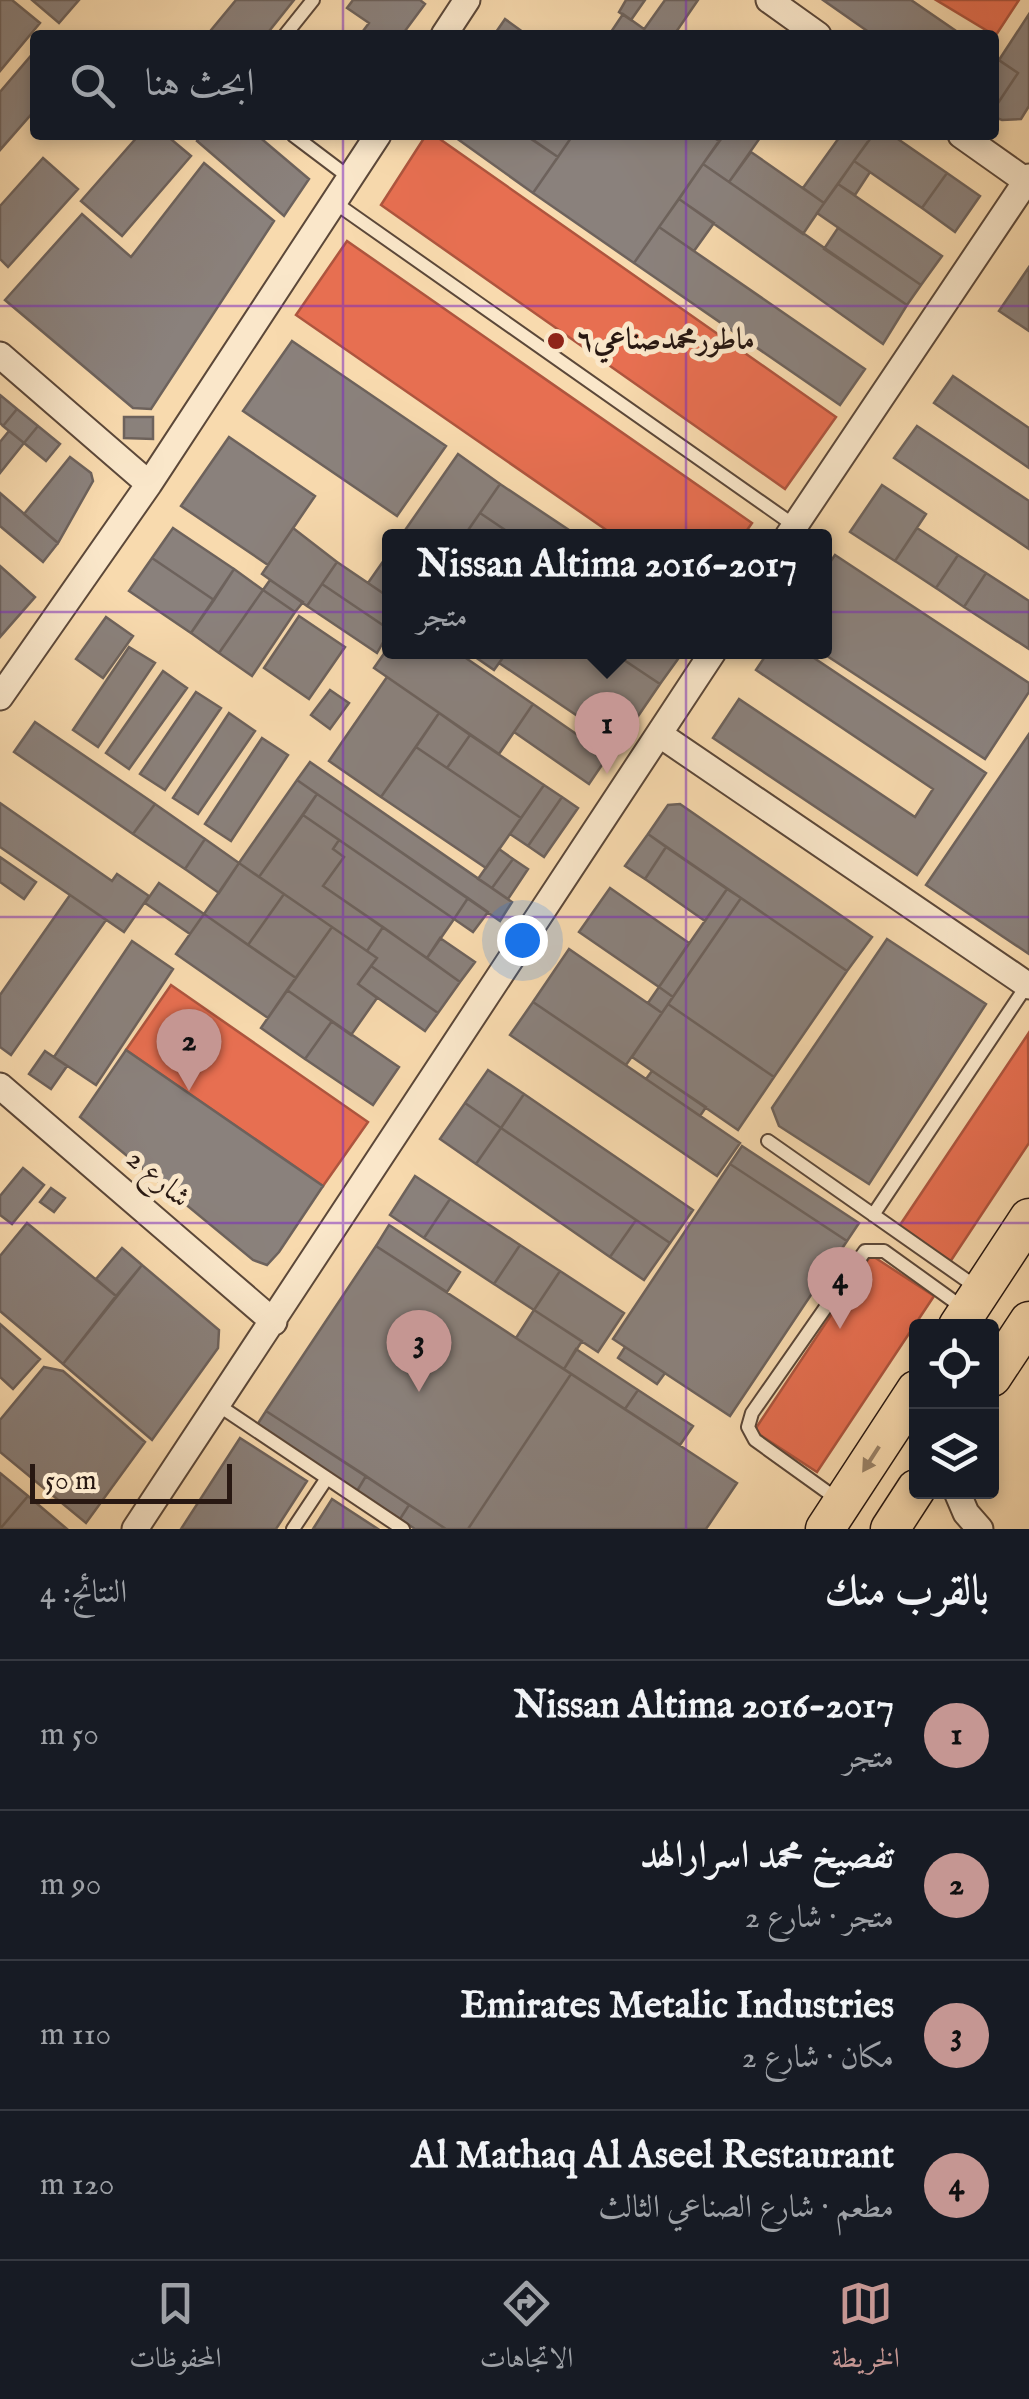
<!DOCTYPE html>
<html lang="ar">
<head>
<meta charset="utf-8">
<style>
	body { margin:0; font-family:"IM FELL English",Amiri,serif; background:#242831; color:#f1f3f6; direction:rtl }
	.controls { position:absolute; right:30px; bottom:30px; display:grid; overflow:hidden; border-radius:10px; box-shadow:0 5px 15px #0003 }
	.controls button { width:90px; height:90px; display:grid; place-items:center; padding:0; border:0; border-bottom:2px solid #363941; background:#171b24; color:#f1f3f6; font:50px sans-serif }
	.scale { position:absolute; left:30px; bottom:25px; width:202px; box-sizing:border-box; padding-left:10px; border:5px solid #281812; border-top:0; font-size:28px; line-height:35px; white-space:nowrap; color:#281812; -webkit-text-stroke:8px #fae7ca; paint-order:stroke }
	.you { position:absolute; left:522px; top:940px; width:35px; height:35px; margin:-25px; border:8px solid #fff; border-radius:50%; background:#1a73e8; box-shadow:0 0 0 15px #1a73e833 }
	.badge { display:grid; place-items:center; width:65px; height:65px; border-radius:50%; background:#c59692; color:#111; font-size:32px; font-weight:700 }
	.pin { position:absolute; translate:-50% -82px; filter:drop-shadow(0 2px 5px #0008) }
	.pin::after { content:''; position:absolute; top:52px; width:35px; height:30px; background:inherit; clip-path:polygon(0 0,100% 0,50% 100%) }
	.popup { position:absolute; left:382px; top:529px; width:450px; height:130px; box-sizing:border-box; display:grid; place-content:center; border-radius:10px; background:#171b24; filter:drop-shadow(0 2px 8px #0005); font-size:32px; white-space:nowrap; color:#9ea1a6 }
	.popup b { font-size:38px; color:#f1f3f6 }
	.popup::after { content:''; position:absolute; left:50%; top:100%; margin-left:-20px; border:20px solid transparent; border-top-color:#171b24 }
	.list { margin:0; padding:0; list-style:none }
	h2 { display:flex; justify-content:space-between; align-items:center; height:130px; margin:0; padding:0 40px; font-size:42px }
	h2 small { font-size:32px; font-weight:400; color:#9ea1a6 }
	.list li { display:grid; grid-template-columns:65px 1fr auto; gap:30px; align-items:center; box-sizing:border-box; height:150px; padding:0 40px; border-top:2px solid #363941 }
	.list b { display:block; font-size:38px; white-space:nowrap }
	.list p { margin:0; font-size:32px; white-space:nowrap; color:#9ea1a6 }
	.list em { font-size:32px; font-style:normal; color:#9ea1a6 }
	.icon { flex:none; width:55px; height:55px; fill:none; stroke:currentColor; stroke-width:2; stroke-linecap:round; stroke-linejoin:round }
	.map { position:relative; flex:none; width:1029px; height:1529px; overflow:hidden; direction:ltr }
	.search { position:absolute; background:#171b24; box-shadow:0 5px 15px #0003; left:30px; right:30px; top:30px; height:110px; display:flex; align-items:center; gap:25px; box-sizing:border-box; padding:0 35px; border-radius:10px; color:#9ea1a6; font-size:38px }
	.sheet { height:730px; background:#171b24 }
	nav { display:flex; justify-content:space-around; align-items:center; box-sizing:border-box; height:140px; border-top:2px solid #363941; background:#171b24; font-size:28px; color:#9ea1a6 }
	nav a { display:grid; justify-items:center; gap:5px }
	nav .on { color:#c59692 }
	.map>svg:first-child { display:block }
	.shops { fill:#e76f51; stroke:#ae553e; stroke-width:2.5 }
	.industry { fill:#8a817c; stroke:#6d625c; stroke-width:2.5 }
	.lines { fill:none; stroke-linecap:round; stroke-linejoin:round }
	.lane-casing { stroke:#5c4839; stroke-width:16 }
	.street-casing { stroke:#5c4839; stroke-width:29 }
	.primary-casing { stroke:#281812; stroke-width:41 }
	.lane { stroke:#fae7ca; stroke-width:12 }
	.street { stroke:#fae7ca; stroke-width:25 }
	.primary { stroke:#f8daae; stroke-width:38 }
	.oneway { fill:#9a8368 }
	.grid { fill:none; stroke:#7b2cbf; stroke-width:2.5; stroke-opacity:0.55 }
	.poi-dot { fill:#8f2418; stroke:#fae7ca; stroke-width:4 }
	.labels { text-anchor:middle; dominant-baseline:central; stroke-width:10; stroke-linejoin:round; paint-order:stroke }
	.poi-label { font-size:30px; font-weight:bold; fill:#281812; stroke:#fae7ca; text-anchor:start }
	.street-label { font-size:30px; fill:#281812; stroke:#fae7ca }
</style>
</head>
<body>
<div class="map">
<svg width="1029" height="1529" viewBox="0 0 1029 1529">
	<rect width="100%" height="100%" fill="#f8daae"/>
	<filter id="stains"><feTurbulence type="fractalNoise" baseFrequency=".002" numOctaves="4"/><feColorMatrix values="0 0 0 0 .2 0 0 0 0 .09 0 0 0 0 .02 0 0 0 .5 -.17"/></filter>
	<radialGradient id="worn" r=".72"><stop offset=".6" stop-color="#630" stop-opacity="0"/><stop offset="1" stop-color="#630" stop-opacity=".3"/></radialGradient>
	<!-- shops -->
	<path class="shops" d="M936 0H1019L994 38V35Z
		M426 135H434L836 417 785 489 381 205Z
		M347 241 752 523 743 536H615L296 315Z
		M171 985 368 1122 323 1186 126 1050Z
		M1028 1034 1029 1143 948 1265 896 1231Z
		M871 1255 934 1296 817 1472 754 1431Z"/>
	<!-- industry -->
	<path class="industry" d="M0 0H12L40 23 0 71Z
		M32 0H79L59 23Z
		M236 0H294L266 35H207Z
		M353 0H420L425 4 402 35H360L369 23 347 8Z
		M626 0H645L631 20 619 12Z
		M665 0H698L674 35H640Z
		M823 0H911L962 35H873Z
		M623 14 644 29 640 35H609Z
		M1029 14V106L1021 119 1002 120 994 117V109L1018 73 999 60Z
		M505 19 527 35H494Z
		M35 51V110L0 150V92Z
		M994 57 1018 73 994 109Z
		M139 135H166L191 156 122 236 81 201Z
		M201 135H257L309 179 284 216 197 141Z
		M452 135H526L558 157 533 193Z
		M534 135H573L558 157 531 139Z
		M573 135H710L719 141 634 263 533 193Z
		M724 135H762L729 182 703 164Z
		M841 135H863L869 140 824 203 803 188Z
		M873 135H892L947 173 922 208 854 161Z
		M751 152 824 203 803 234 729 182Z
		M43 158 78 189 8 267 0 259V206Z
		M854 161 870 172 855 195 838 184Z
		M204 163 274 221 151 409 133 408 5 300 82 214 131 257Z
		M703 164 907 305 883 344 679 199Z
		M947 173 980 196 955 232 922 208Z
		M838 184 942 256 921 285 817 213Z
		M679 199 714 223 694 251 659 227Z
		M659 227 865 369 840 405 634 263Z
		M838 228 921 285 907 305 824 249Z
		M1029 267V331L999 311Z
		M292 341 446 446 397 516 243 411Z
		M953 376 1029 428V468L934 403Z
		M0 395 17 409 3 426 0 423Z
		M17 409 38 426 24 443 3 426Z
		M124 417H153V439L124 438Z
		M38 426 60 444 46 461 24 443Z
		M917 426 1029 501V549L894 458Z
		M9 431 24 443 0 473V442Z
		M229 437 315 496 268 565 181 506Z
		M458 454 500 484 464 536H401Z
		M70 457 91 473 93 481 58 543 24 514Z
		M500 484 578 536H514L480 513Z
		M882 485 926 514 895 561 850 532Z
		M0 493 58 543 43 562 0 526Z
		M480 513 514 536H464Z
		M173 528 234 569 214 600 152 558Z
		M293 528 337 562 307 606 262 574Z
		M917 528 958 555 936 588 895 561Z
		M389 553 390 554V598L368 583Z
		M835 555 1029 683V692L985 759 821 652H824V571Z
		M958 555 986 573 964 607 936 588Z
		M152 558 214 600 191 633 129 591Z
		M337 562 390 598V630L322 584Z
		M0 566 35 597 0 637Z
		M234 569 263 590 219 653 191 633Z
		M986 573 1029 601V649L964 607Z
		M270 580 303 602 295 612 263 590Z
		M322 584 390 630 377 653 307 606Z
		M263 590 295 612 252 676 219 653Z
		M299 616 345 647 309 699 264 668Z
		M106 617 133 636 103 678 76 659Z
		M390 645V652H457L533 704 499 754 374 668Z
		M129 647 155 663 98 747 73 730Z
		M468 652H507L494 670Z
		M507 652H612L660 684 619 744 499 663Z
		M612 652H683L660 684Z
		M768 652H805L986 773 917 875 713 738 739 699 915 817 933 789 756 670Z
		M163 671 187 688 129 769 106 753Z
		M387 677 439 713 381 797 329 761Z
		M330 690 349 703 330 729 311 715Z
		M196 692 221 708 165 790 140 774Z
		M533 704 608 756 589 784 514 732Z
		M229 713 255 731 198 814 173 798Z
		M439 713 470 735 447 768 416 747Z
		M35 722 155 804 133 834 14 752Z
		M1029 734V954L926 885Z
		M470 735 544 785 521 818 447 768Z
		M262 738 288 755 231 841 205 824Z
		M416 747 521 818 486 868 381 797Z
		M310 762 512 902 500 921 297 780Z
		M297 780 317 794 259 877 239 863Z
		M544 785 562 797 528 846 510 834Z
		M317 794 468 898 454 919 303 815Z
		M562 797 578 808 544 857 528 846Z
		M0 803 112 881 117 874 149 896 124 932 0 847Z
		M155 804 205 839 185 869 133 834Z
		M680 804 872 937 847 971 648 834 668 805Z
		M303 815 339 840 333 849 344 857 323 886 383 927 367 951 259 877Z
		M648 834 666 847 645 879 625 866Z
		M205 839 239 863 219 893 185 869Z
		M339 840 454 919 427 958 323 886 344 857 333 849Z
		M666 847 727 889 705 921 645 879Z
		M499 849 513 859 492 888 478 879Z
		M0 857 36 882 24 899 0 882Z
		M513 859 528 869 508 899 492 888Z
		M239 863 284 894 248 945 204 914Z
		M159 883 204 914 190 934 145 903Z
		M610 888 689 943 659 987 579 932Z
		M727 889 741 898 673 997 659 987Z
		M284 894 332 927 296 978 248 945Z
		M70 895 106 920 11 1055 0 1047V995Z
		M468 898 488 912 473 932 454 919Z
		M741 898 847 971 774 1077 668 1004Z
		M204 914 296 978 268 1018 176 954Z
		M332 927 377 958 358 984 377 998 351 1035 287 990Z
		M383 927 460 982 438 1013 371 966 377 958 367 951Z
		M440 938 475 962 460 982 427 958Z
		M887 939 986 1004 869 1184 779 1126 772 1108Z
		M132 941 173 969 96 1085 54 1057Z
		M569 949 662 1013 626 1065 533 1002Z
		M371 966 438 1013 425 1031 358 984Z
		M659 987 673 997 662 1013 648 1003Z
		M287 990 332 1021 305 1059 261 1028Z
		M533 1002 740 1143 717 1176 510 1035Z
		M668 1004 774 1077 738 1130 632 1057Z
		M332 1021 399 1067 373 1105 305 1059Z
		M126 1050 323 1186 279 1252 267 1265 253 1260 80 1117Z
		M45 1051 67 1066 51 1089 29 1074Z
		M488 1070 524 1094 501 1128 465 1103Z
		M652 1071 706 1107 700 1116 646 1079Z
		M524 1094 693 1210 670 1243 501 1128Z
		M465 1103 501 1128 476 1164 440 1139Z
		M501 1128 636 1220 610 1257 476 1164Z
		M742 1146 859 1223 847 1241 730 1164Z
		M730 1164 847 1241 730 1416 613 1339Z
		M23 1168 44 1185 12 1224 0 1215V1196Z
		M415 1176 450 1199 424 1238 390 1215Z
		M51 1188 65 1198 54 1212 40 1202Z
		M450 1199 520 1245 494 1284 424 1238Z
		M636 1220 670 1243 644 1280 610 1257Z
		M27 1223 116 1296 63 1364 0 1311V1256Z
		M389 1225 460 1272 447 1292 376 1246Z
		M520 1245 560 1271 534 1310 494 1284Z
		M376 1246 571 1374 468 1529H446L266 1411Z
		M122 1248 142 1265 116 1296 96 1279Z
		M142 1265 219 1330 218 1348 152 1440 63 1364Z
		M560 1271 624 1313 598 1352 534 1310Z
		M534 1310 582 1341 564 1369 516 1338Z
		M0 1324 40 1359 13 1389 0 1377Z
		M625 1347 665 1373 657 1384 618 1358Z
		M576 1349 638 1390 625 1409 564 1369Z
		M44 1367 63 1371 145 1442 86 1523 0 1452V1420Z
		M571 1374 737 1483 706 1529H468Z
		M638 1390 693 1426 680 1445 625 1409Z
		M266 1411 366 1476 357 1491 257 1425Z
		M240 1438 307 1481 276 1529H181Z
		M0 1473 28 1496 0 1529Z
		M366 1476 409 1505 400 1519 357 1491Z
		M28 1496 67 1529H0Z
		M332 1499 378 1529H313Z
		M409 1505 446 1529H415L400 1519Z"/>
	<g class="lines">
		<!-- lane casing -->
		<g class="lane-casing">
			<path id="lane" d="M285 35 313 0
				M293 135 350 178
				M334 202 795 526
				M768 1141 979 1289
				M873 1215 1027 985
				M218 1405 403 1529
				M837 1499 755 1440 748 1427 752 1413 865 1251H884L966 1310
				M293 1529 327 1478"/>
		</g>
		<!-- street casing -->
		<g class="street-casing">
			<path id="street" d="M769 0 818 35
				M444 35 467 0
				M961 135 1026 181
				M0 355 149 484
				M788 536 1029 177
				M0 697 149 484 378 135
				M659 734 1029 986
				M0 1086 274 1322
				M957 1492 966 1513 980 1529
				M135 1529 713 652"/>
		</g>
		<!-- primary casing -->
		<g class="primary-casing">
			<path id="primary" d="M958 1326 1029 1218
				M992 1377 1029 1321
				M825 1529 916 1390
				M890 1529 916 1489"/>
		</g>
		<!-- lane -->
		<use href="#lane" class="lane"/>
		<!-- street -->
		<use href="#street" class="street"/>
		<!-- primary -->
		<use href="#primary" class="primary"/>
	</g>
	<!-- one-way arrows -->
	<defs><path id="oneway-solid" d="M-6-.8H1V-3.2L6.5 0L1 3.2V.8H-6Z" transform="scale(2.5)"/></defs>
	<use class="oneway" href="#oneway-solid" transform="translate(871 1459) rotate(123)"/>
	<!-- grid -->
	<path class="grid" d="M343 0V35M686 0V35M343 135V1529M686 135V1529M0 306H1029M0 612H1029M0 917H1029M0 1223H1029"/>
	<!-- markers -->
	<circle class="poi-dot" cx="556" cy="341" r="10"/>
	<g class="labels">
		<!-- poi labels -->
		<g class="poi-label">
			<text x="576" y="341">ماطورمحمدصناعي٦</text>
		</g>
		<!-- street labels -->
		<g class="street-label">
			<text transform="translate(158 1179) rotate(41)">شارع 2</text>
		</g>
	</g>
	<rect width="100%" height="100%" filter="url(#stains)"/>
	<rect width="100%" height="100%" fill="url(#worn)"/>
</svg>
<div class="controls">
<button><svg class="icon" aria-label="locate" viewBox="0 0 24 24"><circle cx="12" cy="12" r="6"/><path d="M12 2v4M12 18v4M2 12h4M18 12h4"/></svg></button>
<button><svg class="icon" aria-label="layers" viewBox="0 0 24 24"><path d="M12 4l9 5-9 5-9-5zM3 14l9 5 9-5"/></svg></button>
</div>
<div class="scale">50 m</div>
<div class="you"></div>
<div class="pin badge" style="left:607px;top:774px">1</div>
<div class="popup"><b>Nissan Altima 2016-2017</b>متجر</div>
<div class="pin badge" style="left:189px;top:1091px">2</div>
<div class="pin badge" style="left:419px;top:1392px">3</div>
<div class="pin badge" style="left:840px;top:1329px">4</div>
<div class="search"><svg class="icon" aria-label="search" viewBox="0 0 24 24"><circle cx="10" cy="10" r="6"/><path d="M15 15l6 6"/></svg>ابحث هنا</div>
</div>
<section class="sheet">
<h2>بالقرب منك<small>النتائج: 4</small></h2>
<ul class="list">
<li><span class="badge">1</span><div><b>Nissan Altima 2016-2017</b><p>متجر</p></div><em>50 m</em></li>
<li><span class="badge">2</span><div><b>تفصيخ محمد اسرارالهد</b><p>متجر · شارع 2</p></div><em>90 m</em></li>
<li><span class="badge">3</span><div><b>Emirates Metalic Industries</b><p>مكان · شارع 2</p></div><em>110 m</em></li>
<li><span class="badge">4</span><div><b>Al Mathaq Al Aseel Restaurant</b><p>مطعم · شارع الصناعي الثالث</p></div><em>120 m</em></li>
</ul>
</section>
<nav>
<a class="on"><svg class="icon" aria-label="map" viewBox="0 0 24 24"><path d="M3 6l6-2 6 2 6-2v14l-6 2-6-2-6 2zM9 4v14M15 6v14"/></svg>الخريطة</a>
<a><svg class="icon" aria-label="directions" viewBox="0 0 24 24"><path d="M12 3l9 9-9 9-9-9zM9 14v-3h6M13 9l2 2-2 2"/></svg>الاتجاهات</a>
<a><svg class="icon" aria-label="saved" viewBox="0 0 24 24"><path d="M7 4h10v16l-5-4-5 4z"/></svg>المحفوظات</a>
</nav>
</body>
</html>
